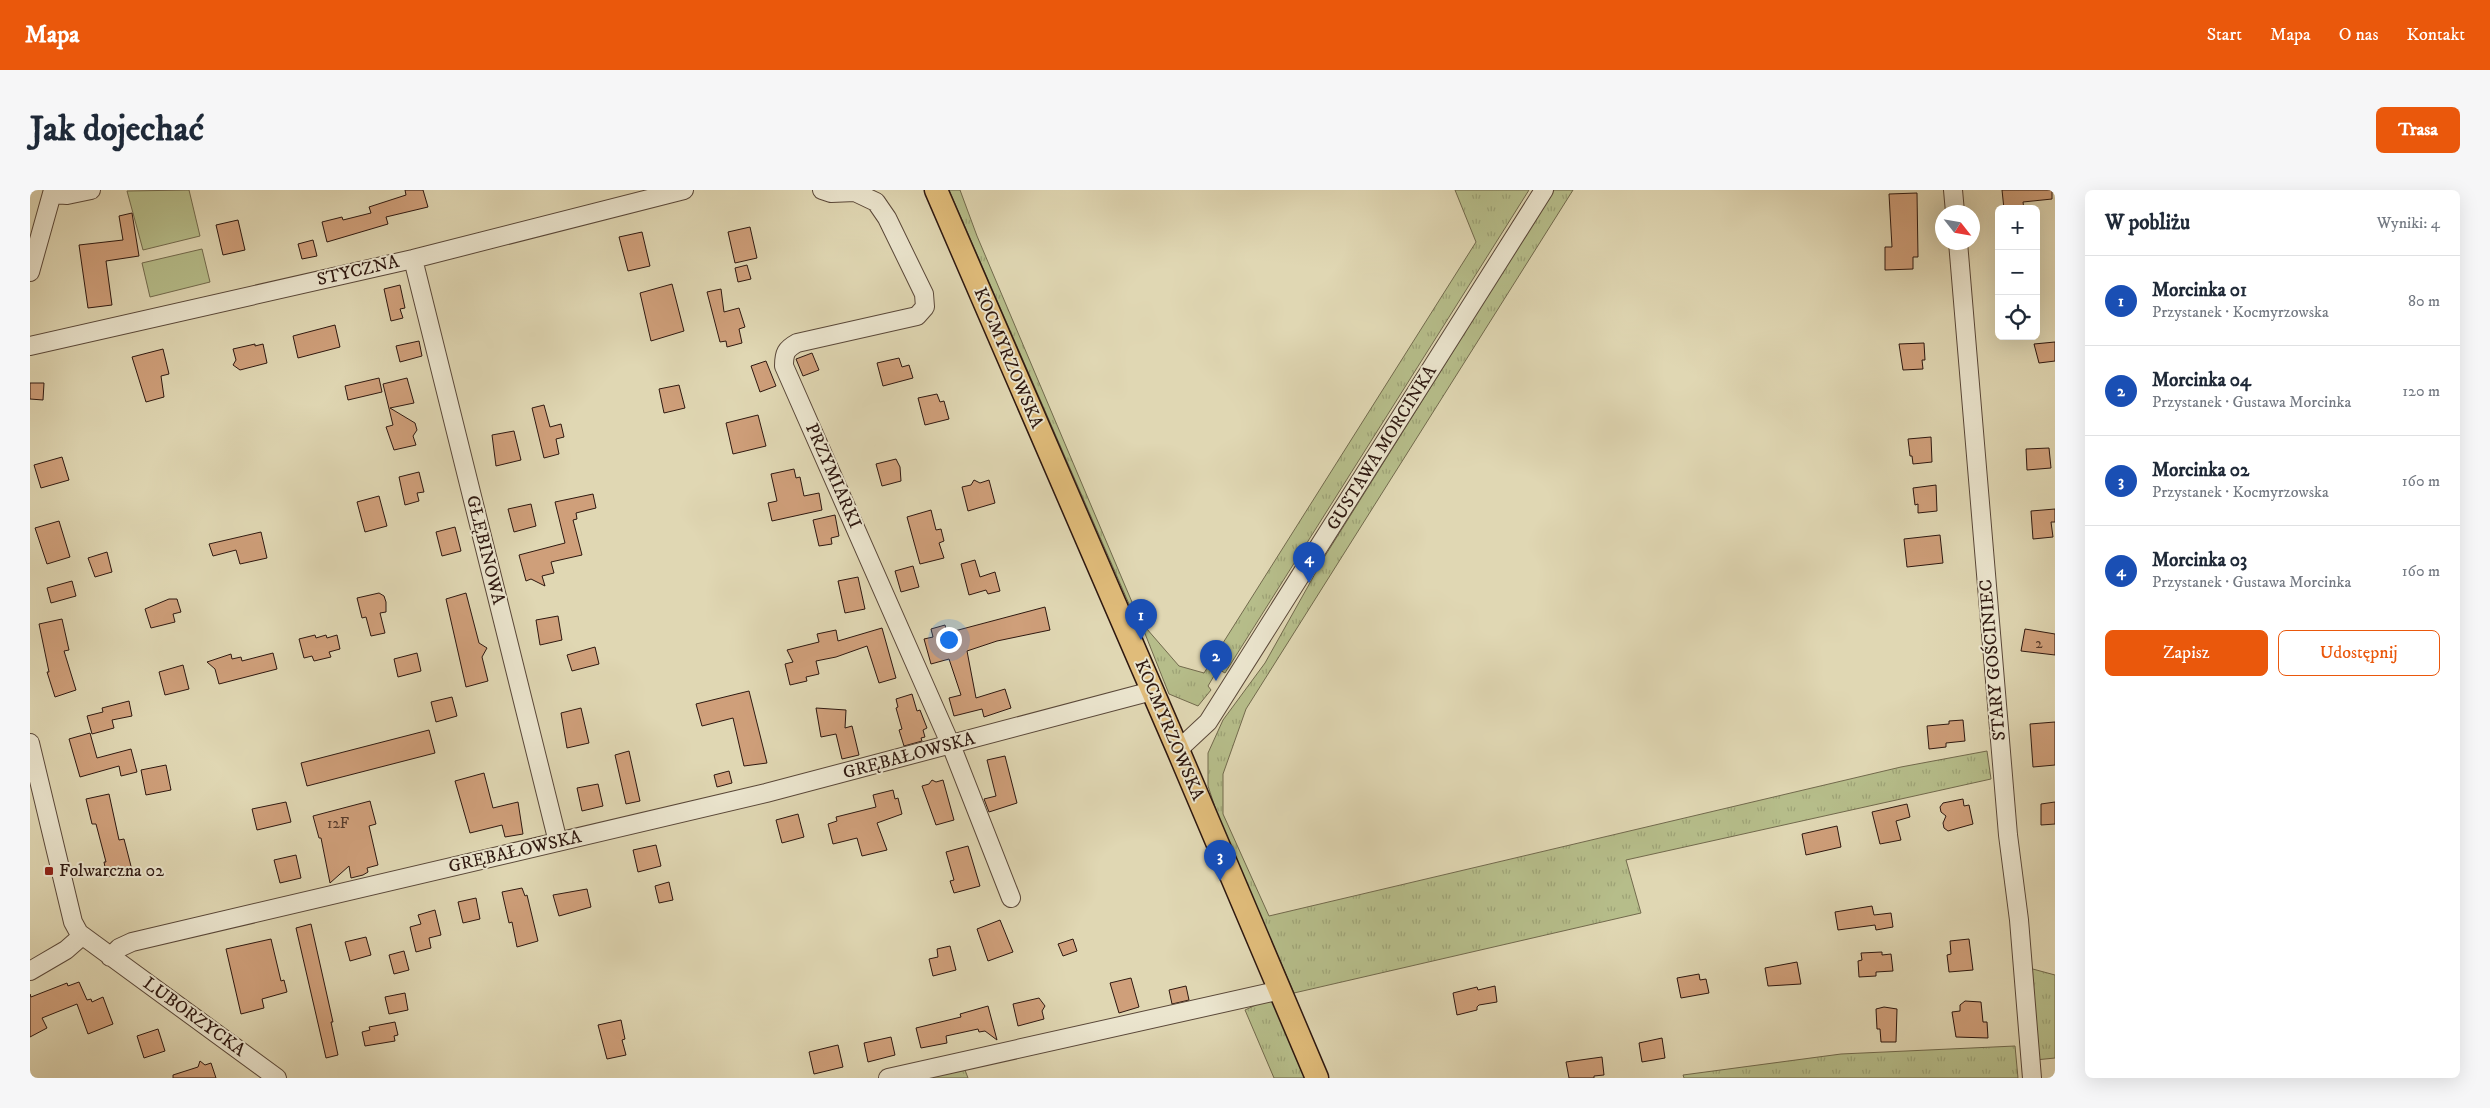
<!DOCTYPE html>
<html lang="pl">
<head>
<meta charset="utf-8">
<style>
	body { margin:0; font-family:"IM FELL DW Pica",serif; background:#f6f6f7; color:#1f2937 }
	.controls { position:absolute; right:15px; top:15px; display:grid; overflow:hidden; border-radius:8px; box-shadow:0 5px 20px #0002 }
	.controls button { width:45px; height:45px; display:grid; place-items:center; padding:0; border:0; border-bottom:1px solid #e0e1e3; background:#fff; color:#1f2937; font:25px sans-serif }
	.compass { position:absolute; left:1905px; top:15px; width:45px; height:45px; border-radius:50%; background:#fff; box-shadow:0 5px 20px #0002; rotate:121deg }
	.you { position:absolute; left:918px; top:449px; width:18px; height:18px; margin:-12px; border:4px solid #fff; border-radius:50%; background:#1a73e8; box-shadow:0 0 0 8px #1a73e833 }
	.badge { display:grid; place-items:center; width:32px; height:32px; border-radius:50%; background:#ea580c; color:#fff; font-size:16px; font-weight:700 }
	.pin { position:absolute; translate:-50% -41px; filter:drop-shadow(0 1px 2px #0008) }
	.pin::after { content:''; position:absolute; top:26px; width:18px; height:15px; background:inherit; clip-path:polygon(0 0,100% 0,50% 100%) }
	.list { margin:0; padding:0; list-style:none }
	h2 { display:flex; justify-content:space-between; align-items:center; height:65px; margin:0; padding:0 20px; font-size:21px }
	h2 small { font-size:16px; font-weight:400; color:#747a83 }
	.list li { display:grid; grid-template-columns:32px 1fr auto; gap:15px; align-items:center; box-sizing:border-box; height:90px; padding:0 20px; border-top:1px solid #e0e1e3 }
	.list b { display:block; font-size:19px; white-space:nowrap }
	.list p { margin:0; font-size:16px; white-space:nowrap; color:#747a83 }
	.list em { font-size:16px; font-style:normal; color:#747a83 }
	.actions { display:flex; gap:10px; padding:15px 20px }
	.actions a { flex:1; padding:11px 0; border:1px solid #ea580c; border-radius:8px; text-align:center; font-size:18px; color:#ea580c }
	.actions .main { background:#ea580c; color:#fff }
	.icon { flex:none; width:28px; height:28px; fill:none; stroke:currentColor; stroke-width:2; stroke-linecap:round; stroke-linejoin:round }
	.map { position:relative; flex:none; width:2025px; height:888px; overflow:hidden; border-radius:8px }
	header { display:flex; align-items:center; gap:30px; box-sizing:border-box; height:70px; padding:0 25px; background:#ea580c; color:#fff }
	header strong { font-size:24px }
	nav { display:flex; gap:28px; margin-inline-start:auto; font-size:18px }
	.intro { display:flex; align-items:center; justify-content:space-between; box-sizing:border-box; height:120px; padding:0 30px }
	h1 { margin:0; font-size:35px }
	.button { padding:12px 22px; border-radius:8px; background:#ea580c; color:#fff; font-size:18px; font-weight:700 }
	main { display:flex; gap:30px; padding:0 30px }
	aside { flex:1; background:#fff; border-radius:8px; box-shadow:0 5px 20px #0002 }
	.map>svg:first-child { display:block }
	.grass { fill:url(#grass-tufts); stroke:#726a4d }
	.park { fill:#b6bd8a; stroke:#726a4d }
	.building { fill:#cf9f7a; stroke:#2e1810 }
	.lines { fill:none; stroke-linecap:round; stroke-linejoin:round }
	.minor-casing { stroke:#5a4839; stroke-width:20 }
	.major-casing { stroke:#2e1810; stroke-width:25 }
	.minor { stroke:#ebe5ce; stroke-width:18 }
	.major { stroke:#e0bc7a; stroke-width:22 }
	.poi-dot { fill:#8f2418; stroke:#ebe5ce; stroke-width:2 }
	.labels { text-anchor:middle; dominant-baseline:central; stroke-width:4; stroke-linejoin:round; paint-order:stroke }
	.number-label { font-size:15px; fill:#563a2a }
	.street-label { font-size:18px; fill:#2e1810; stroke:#ebe5ce }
	.poi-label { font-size:18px; fill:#2e1810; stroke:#ebe5ce; text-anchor:start }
</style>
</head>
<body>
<header>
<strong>Mapa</strong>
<nav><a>Start</a><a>Mapa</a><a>O nas</a><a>Kontakt</a></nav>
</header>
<div class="intro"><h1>Jak dojechać</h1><a class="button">Trasa</a></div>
<main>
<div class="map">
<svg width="2025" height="888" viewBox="0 0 2025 888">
	<defs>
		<pattern id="grass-tufts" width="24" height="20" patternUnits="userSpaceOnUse" patternTransform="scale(1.25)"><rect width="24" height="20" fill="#b6bd8a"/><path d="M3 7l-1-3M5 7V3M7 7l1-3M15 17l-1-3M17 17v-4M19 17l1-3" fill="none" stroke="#9da276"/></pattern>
	</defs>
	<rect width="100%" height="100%" fill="#e0d7b3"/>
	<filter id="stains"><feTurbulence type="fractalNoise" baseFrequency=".004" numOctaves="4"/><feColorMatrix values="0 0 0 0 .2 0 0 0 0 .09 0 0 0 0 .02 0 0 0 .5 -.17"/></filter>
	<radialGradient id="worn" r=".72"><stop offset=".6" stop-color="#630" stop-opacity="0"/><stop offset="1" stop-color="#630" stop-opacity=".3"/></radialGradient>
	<!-- grass -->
	<path class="grass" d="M919 0H930L947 46 1110 431 1149 476 1174 483 1446 52 1425 0H1499L1195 483 1188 479 1178 496 1181 500 1168 516 1139 504 1110 431 1106 430Z
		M1524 0H1543L1216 519 1193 584V624L1239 726 1871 577 1957 561 1961 589 1596 670 1611 723 1264 803 1191 635 1178 596V563L1193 530 1235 473 1295 366Z
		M1999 778 2025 785V868L2005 870Z
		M1241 808 1275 888H1244L1215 820Z
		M1985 856 1988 888H1654L1653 885 1811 864Z
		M935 880 938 888H895Z"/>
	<!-- park -->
	<path class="park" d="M159 0 170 46 113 60 97 1Z
		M172 59 180 92 120 107 112 73Z"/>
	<!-- building -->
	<path class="building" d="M375 0H393L398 17 356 27 358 34 297 52 292 32 312 27 313 30 341 23 339 17 376 5Z
		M1972 0H2022V9L1993 12 1994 19H1974Z
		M1887 3 1888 67H1883V79L1855 80V57H1862L1859 4Z
		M102 23 109 66 76 71 82 115 58 118 49 55 93 50 89 26Z
		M208 30 215 60 193 65 186 35Z
		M720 37 727 68 705 73 698 42Z
		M612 42 620 76 598 81 589 47Z
		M283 50 287 66 272 69 268 54Z
		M717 75 721 89 708 92 705 78Z
		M642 94 654 141 621 151 610 103Z
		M370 95 375 118 370 119 373 128 361 131 354 99Z
		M691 99 694 122 709 118 715 137 709 139 712 153 697 157 696 151 690 152 677 102Z
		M305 135 310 157 268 168 263 146Z
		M389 151 392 166 370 172 366 156Z
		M2025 152V171L2009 173 2004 154Z
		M1894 153 1895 170H1892L1893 179 1873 180 1869 154Z
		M225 154V156L233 154 237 173 210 180 203 175 206 170 203 159Z
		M133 159 139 184 131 186 134 207 116 212 102 167Z
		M782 163 789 180 773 186 766 169Z
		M869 168 872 177 879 175 883 188 853 196 847 173Z
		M736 171 746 196 730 202 721 176Z
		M349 188 352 202 318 210 315 196Z
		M377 188 384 213 360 218 385 233 387 240 383 246 386 255 364 260 356 237 363 235 353 194Z
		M0 193H14L13 210 0 209Z
		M649 195 655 218 634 223 629 199Z
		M907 204 910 212 914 211 919 229 895 235 888 208Z
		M514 215 520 237 531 234 534 247 526 249 529 264 514 268 502 218Z
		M728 225 736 256 703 264 696 233Z
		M484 241 491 270 466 276 462 245Z
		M1901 247 1902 272 1883 274 1882 266H1880L1878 249Z
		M2019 258 2021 278 1997 280 1996 259Z
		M32 267 39 290 11 298 4 275Z
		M866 269 870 277 871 291 852 296 846 274Z
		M764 279 766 288 770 287 774 306 789 303 792 320 742 331 738 313 747 311 741 284Z
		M389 282 394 302 387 303 389 311 375 315 369 287Z
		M944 290 950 293 959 290 965 313 938 321 932 297 941 295Z
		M1906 295 1907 321 1888 323V314L1885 315 1883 298Z
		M563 304 566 318 546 323 547 329 543 330 552 365 521 372 524 383 512 386 515 396 501 389 496 391 489 365 535 353 525 312Z
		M349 306 357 336 335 342 327 312Z
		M501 314 506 336 484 342 478 319Z
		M2025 319V332H2021L2023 347 2003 349 2001 321Z
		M901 320 906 340 911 339 914 351 909 353 914 368 890 374 877 327Z
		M805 325 809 346 801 348 802 354 789 356 783 330Z
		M29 331 40 367 17 374 5 338Z
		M425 337 431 361 412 366 406 342Z
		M231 342 237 368 210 374 206 360 183 366 179 354Z
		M1910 345 1913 373 1877 377 1874 349Z
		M77 362 82 382 65 387 58 368Z
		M945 370 950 387 965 382 970 401 958 404 956 400 939 405 931 374Z
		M883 376 889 397 871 402 865 381Z
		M828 387 835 419 815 423 808 391Z
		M42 391 46 406 21 413 17 398Z
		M349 403 354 406 356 412V422L350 423 355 443 341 446 336 427 332 428 327 408Z
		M436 403 449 453 457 458 452 467 458 491 436 497 416 409Z
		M139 409H147L151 422 143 424 145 432 121 438 115 419Z
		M1015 417 1020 440 967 451 937 461 946 508 975 499 981 518 954 527 952 519 924 526 919 508 931 505 919 469 901 474 894 449 903 447 901 439 915 435 917 443Z
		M528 426 532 450 510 455 506 430Z
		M32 429 39 460 34 461 46 500 25 507 17 482H19L9 434Z
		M852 438 866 488 849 493 837 456 806 467 786 471 789 484 776 487 777 491 760 495 755 474 763 472 757 460 789 452 787 444 806 440 808 451Z
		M1995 439 2025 444V465L1991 461Z
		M285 445 286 448 296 445 297 448 307 445 310 459 299 462 301 467 284 471 282 466 274 468 269 449Z
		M565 457 569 474 542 481 537 465Z
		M243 463 247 479 189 494 185 479 177 472 201 464 202 469 211 467 212 471Z
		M387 463 391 481 368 487 364 469Z
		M153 475 159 499 135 505 129 482Z
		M719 501 737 573 714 576 703 528 672 536 666 514Z
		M882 504 887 521 890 520 897 538 893 540 895 547 891 548 892 551 874 556 869 540 872 539 866 518 868 517 866 509Z
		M422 507 427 526 406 532 401 512Z
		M99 511 102 526 82 530 84 538 62 544 57 526 73 522 72 518Z
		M551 518 559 553 537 558 531 523Z
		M786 518 816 520 815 538 822 536 829 565 812 569 806 544 791 547Z
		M1933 530 1935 551 1916 553V557L1899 559 1897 536 1919 534V531Z
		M2025 532V575L2003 577 2000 534Z
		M399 540 405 563 277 596 271 573Z
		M60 543 67 568 101 559 107 582 91 586 89 576 50 587 39 549Z
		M599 561 610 611 596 614 585 565Z
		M975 566 987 613 959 622 954 609 966 606 957 570Z
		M136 575 141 600 116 605 111 580Z
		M699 581 702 593 687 597 684 585Z
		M454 583 463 618 488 612 493 644 475 647 472 635 440 643 425 591Z
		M902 590 906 592 913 590 924 630 906 635 892 596 899 594Z
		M568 594 573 616 552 621 547 598Z
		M863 600 865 609 868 608 872 624 847 633 857 660 832 666 827 648 803 654 798 634 807 631 806 627 846 617 843 605Z
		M79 604 89 650 94 649 102 680 77 687 74 672H76L66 634H62L56 609Z
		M1933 609 1934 616 1939 615 1943 634 1918 641 1914 638 1913 633 1916 626 1911 622 1910 617 1913 613Z
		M340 611 346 634 339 636 348 675 337 678 338 682 333 685 321 688 319 676 300 693 291 648H289L283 626Z
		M256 612 261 632 227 640 222 619Z
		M2025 612V634L2011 635V614Z
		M1877 614 1880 627 1866 631 1871 650 1850 654 1842 622Z
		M768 624 774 647 752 653 746 630Z
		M1807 636 1811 657 1776 665 1772 644Z
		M626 655 631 676 608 682 603 660Z
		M938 656 950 696 924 703 920 691 924 690 916 662Z
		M266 665 271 688 250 693 244 670Z
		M639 692 643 710 629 713 625 696Z
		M492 698 495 706 497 705 508 751 487 757 482 732 479 733 472 702Z
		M557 699 561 717 529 726 523 705Z
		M446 708 450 729 433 733 428 712Z
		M1842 716 1844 725 1861 723 1863 737 1846 740 1845 735 1808 740 1805 722Z
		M405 720 411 745 399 748 401 758 386 762 380 737 391 734 388 725Z
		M970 730 983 762 958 771 947 739Z
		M281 734 303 832H301L308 865 296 868 266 738Z
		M336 747 341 765 320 771 315 752Z
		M241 749 251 791 254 790 257 802 232 809 234 818 211 824 196 759Z
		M1043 749 1047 761 1033 766 1028 754Z
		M1939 749 1943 780 1919 782 1917 765 1921 764 1920 751Z
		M920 756 926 780 903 786 899 769 908 767 907 759Z
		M374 761 379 780 364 784 359 765Z
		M1852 762V765L1861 764 1863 781 1846 782V786L1829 787 1828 771 1832 770 1831 763Z
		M1767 772 1771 794 1738 796 1735 778Z
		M1669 784 1670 790 1676 789 1679 803 1651 808 1647 788Z
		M1101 788 1109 817 1089 823 1080 793Z
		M49 792 57 810 61 809 62 812 73 807 83 834 58 844 47 814 12 828 17 838 0 847V804L1 807 37 793 38 796Z
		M1156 796 1159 810 1142 814 1139 800Z
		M1465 796 1467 812 1449 815 1447 817V820L1427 825 1423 803 1447 797 1448 800Z
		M375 803 378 820 359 824 355 807Z
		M1009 808 1015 816 1012 821 1014 829 988 836 983 814Z
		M1935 811 1951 812 1953 832H1957L1958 848 1926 847 1922 822 1930 821V815Z
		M958 816 967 850 955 841 949 842 948 839 916 846 917 853 891 858 886 838 931 827 930 824Z
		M1854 817 1867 819 1866 852H1851L1850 839H1847L1846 819Z
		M591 830 595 849 592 850 596 865 577 869 568 835Z
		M365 832 368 845 364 846 365 851 335 856 332 842 340 840 339 837Z
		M128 839 135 861 114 868 107 846Z
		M861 847 865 865 838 872 834 853Z
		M1632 848 1635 868 1612 872 1609 853Z
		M808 855 813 877 784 884 779 862Z
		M1572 867 1574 885 1564 886V888H1539L1536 872Z
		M170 871 175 875 181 873 186 888H143V885L168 877Z"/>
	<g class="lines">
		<!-- minor casing -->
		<g class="minor-casing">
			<path id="minor" d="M792 0 801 3 825 2 846 12 857 28 894 104 895 117 887 126 767 153C756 159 754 163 754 176L923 560 981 708
				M1923 0 1925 22
				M23 4 37 5 61 0
				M1928 52 1978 645 1989 730 2002 888
				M383 69 528 652
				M0 82 23 0
				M0 156 383 69 654 0
				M0 553 43 732 49 743 247 888
				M1148 560 1178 532 1514 0
				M80 767 89 758 102 752 736 603 1122 501
				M0 781 36 760 52 746
				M858 888 1251 800"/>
		</g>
		<!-- major casing -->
		<g class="major-casing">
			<path id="major" d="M906 0 1148 560 1287 888"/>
		</g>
		<!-- minor -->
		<use href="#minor" class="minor"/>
		<!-- major -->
		<use href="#major" class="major"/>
	</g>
	<!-- markers -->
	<rect class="poi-dot" x="14" y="676" width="10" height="10" rx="2.5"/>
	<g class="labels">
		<!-- number labels -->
		<g class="number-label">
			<text x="2009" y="453">2</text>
			<text x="308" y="633">12F</text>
		</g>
		<!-- street labels -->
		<g class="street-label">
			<text transform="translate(328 81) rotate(-13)">STYCZNA</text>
			<text transform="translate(978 168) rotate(67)">KOCMYRZOWSKA</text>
			<text transform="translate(1352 258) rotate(-58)">GUSTAWA MORCINKA</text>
			<text transform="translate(803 286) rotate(66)">PRZYMIARKI</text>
			<text transform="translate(455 360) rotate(76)">GŁĘBINOWA</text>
			<text transform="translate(1963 470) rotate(-95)">STARY GOŚCINIEC</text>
			<text transform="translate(1139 540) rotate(67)">KOCMYRZOWSKA</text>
			<text transform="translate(879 566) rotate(-15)">GRĘBAŁOWSKA</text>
			<text transform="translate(485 662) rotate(-13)">GRĘBAŁOWSKA</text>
			<text transform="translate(164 827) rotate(36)">LUBORZYCKA</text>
		</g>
		<!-- poi labels -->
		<g class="poi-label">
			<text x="29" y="681">Folwarczna 02</text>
		</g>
	</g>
	<rect width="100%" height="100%" filter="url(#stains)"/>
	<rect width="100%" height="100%" fill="url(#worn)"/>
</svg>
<div class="controls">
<button>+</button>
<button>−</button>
<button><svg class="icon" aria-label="locate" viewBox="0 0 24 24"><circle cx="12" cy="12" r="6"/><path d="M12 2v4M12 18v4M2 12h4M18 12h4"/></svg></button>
</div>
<svg class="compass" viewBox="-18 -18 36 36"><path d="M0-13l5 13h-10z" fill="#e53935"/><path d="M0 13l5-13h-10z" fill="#747a83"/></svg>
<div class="you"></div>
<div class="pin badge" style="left:1111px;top:450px;background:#1a4fb4">1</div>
<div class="pin badge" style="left:1186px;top:491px;background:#1a4fb4">2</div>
<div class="pin badge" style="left:1190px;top:691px;background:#1a4fb4">3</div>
<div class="pin badge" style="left:1279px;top:393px;background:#1a4fb4">4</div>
</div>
<aside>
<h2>W pobliżu<small>Wyniki: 4</small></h2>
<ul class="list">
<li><span class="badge" style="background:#1a4fb4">1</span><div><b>Morcinka 01</b><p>Przystanek · Kocmyrzowska</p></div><em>80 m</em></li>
<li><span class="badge" style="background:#1a4fb4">2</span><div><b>Morcinka 04</b><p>Przystanek · Gustawa Morcinka</p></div><em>120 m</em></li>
<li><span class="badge" style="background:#1a4fb4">3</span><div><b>Morcinka 02</b><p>Przystanek · Kocmyrzowska</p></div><em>160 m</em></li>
<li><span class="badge" style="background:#1a4fb4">4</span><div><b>Morcinka 03</b><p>Przystanek · Gustawa Morcinka</p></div><em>160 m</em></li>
</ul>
<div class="actions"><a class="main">Zapisz</a><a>Udostępnij</a></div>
</aside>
</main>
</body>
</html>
